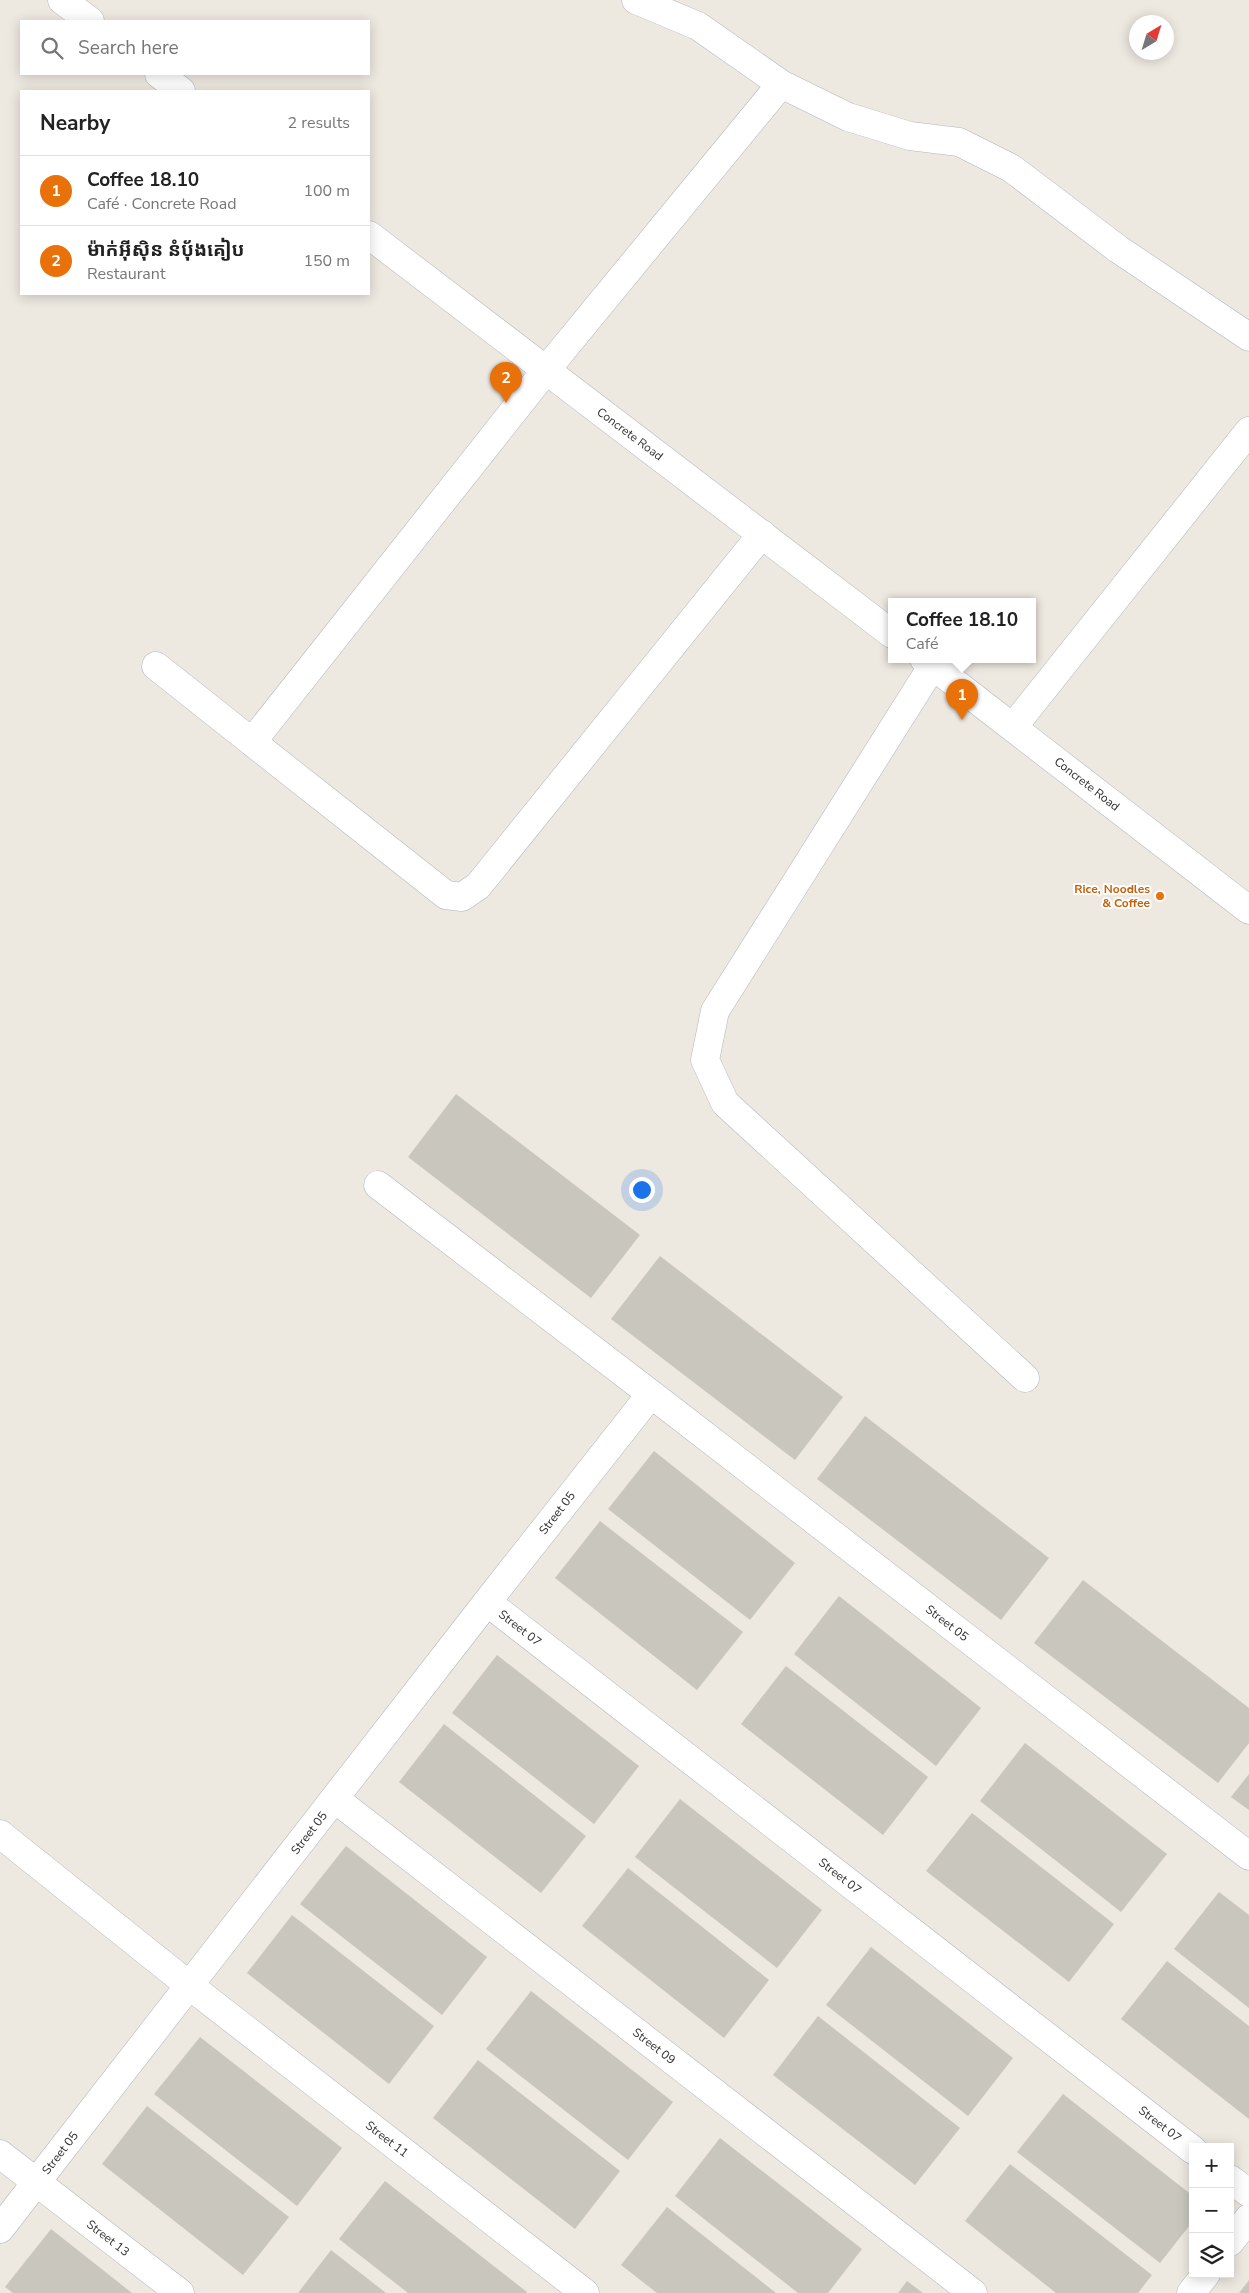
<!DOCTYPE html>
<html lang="en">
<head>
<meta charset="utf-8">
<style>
	body { margin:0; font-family:"Nunito Sans","Noto Sans Khmer",sans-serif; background:#f2f2f2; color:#222 }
	.controls { position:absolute; right:15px; bottom:15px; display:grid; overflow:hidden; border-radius:0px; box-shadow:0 2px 12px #0003 }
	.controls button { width:45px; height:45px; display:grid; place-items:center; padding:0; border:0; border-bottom:1px solid #e0e0e0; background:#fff; color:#222; font:25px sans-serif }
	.compass { position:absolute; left:1129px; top:15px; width:45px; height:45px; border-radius:50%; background:#fff; box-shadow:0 2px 12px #0003; rotate:38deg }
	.you { position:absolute; left:641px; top:1189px; width:18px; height:18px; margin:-12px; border:4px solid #fff; border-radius:50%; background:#1a73e8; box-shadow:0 0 0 8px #1a73e833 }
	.badge { display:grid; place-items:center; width:32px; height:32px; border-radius:50%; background:#4862f2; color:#fff; font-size:16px; font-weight:700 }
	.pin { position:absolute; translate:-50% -41px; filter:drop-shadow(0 1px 2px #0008) }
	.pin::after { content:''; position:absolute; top:26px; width:18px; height:15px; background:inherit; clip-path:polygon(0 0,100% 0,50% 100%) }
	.popup { position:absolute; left:888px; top:598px; width:148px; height:65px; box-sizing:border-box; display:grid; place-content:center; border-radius:0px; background:#fff; filter:drop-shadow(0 1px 4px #0005); font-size:16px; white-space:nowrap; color:#767676 }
	.popup b { font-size:19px; color:#222 }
	.popup::after { content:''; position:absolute; left:50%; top:100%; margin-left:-10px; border:10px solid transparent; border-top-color:#fff }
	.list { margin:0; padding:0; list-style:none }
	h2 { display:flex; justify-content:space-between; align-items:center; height:65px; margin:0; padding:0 20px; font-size:21px }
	h2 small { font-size:16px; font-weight:400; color:#767676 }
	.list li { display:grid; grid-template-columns:32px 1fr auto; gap:15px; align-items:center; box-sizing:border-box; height:70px; padding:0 20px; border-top:1px solid #e0e0e0 }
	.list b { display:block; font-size:19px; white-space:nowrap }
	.list p { margin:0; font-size:16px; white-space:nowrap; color:#767676 }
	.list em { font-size:16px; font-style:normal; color:#767676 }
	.icon { flex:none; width:28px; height:28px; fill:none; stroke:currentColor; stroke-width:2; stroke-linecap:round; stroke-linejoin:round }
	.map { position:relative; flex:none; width:1249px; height:2293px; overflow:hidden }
	.search { position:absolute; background:#fff; box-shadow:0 2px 12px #0003; left:20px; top:20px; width:350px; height:55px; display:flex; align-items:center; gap:12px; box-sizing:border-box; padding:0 18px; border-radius:0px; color:#767676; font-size:19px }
	.panel { position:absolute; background:#fff; box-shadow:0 2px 12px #0003; left:20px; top:90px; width:350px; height:205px; border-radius:0px }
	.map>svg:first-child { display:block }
	.building { fill:#c9c6be }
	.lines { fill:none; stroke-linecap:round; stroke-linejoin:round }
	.minor-casing { stroke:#b3b6bf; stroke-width:29 }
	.minor { stroke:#fff; stroke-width:28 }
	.food-dot { fill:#e8710a; stroke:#fff; stroke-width:2 }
	.labels { text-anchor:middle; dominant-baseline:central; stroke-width:4; stroke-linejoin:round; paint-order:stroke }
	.street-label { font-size:12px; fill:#2d2d2d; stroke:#fff }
	.food-label { font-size:12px; font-weight:bold; fill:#c56008; stroke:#fff; text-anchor:end }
</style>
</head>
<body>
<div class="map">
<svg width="1249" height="2293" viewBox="0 0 1249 2293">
	<rect width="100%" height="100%" fill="#ede8e0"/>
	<!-- building -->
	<path class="building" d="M456 1094 640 1235 591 1298 408 1157Z
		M660 1256 843 1397 795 1460 611 1319Z
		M865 1416 1049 1558 1001 1620 817 1479Z
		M654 1451 795 1563 750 1620 608 1509Z
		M600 1521 743 1632 697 1690 555 1578Z
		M1083 1580 1249 1708V1743L1218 1783 1034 1643Z
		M839 1596 981 1708 936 1766 794 1654Z
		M497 1655 639 1766 594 1824 452 1713Z
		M786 1666 928 1777 883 1835 741 1724Z
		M444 1724 586 1836 541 1893 399 1782Z
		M1025 1743 1167 1854 1121 1912 980 1801Z
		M1249 1774V1810L1231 1797Z
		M680 1799 822 1910 777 1968 635 1857Z
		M972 1813 1114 1924 1069 1982 926 1871Z
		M346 1846 487 1957 442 2015 300 1904Z
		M628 1868 769 1980 724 2038 582 1926Z
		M1219 1892 1249 1915V2008L1174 1949Z
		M292 1915 434 2026 389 2084 247 1973Z
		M871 1947 1013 2058 968 2116 826 2005Z
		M1167 1961 1249 2026V2119L1121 2019Z
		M531 1991 673 2102 628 2160 486 2049Z
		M818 2016 960 2128 915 2185 773 2075Z
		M200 2037 342 2148 297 2206 154 2094Z
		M478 2060 620 2171 575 2229 433 2118Z
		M1063 2094 1193 2196V2221L1160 2263 1017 2152Z
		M147 2106 289 2217 243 2275 102 2164Z
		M720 2138 862 2249 828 2293H798L675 2196Z
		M1010 2164 1152 2275 1138 2293H1056L965 2221Z
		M385 2181 527 2292 526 2293H408L339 2239Z
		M667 2207 776 2293H657L621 2265Z
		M51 2229 132 2293H13L5 2287Z
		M331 2250 386 2293H298Z
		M1249 2280V2293H1239Z
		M907 2281 923 2293H898Z"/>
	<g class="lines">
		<!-- minor casing -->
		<g class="minor-casing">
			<path id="minor" d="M62 0 90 21
				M636 0 698 26 781 84 848 117 910 136 959 142 1011 168 1118 249 1249 337
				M159 74 181 91
				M369 235 892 634
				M762 534 478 886 462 897 446 895 252 742 546 370 781 84
				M924 659 1249 910
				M933 665 715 1011 705 1060 725 1103 1025 1378
				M156 666 252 742
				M1013 727 1249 431
				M378 1185 651 1394
				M487 1602 1193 2150
				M335 1799 973 2293
				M0 1834 190 1986 585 2293
				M0 2154 180 2293
				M1230 2179 1249 2193
				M0 2229 487 1602 651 1394 1249 1856
				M1230 2242 1249 2218
				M1191 2293 1206 2274"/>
		</g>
		<!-- minor -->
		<use href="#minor" class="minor"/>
	</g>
	<!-- markers -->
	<circle class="food-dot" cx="1160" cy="896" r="5"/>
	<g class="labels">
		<!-- street labels -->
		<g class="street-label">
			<text transform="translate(630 434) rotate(37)">Concrete Road</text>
			<text transform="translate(1087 784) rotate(38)">Concrete Road</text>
			<text transform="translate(557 1513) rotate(-52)">Street 05</text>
			<text transform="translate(947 1623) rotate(38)">Street 05</text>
			<text transform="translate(520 1628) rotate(38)">Street 07</text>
			<text transform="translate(309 1833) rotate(-52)">Street 05</text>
			<text transform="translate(840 1876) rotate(38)">Street 07</text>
			<text transform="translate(654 2046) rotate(38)">Street 09</text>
			<text transform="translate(1160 2124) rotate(38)">Street 07</text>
			<text transform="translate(387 2139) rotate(38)">Street 11</text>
			<text transform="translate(60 2153) rotate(-52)">Street 05</text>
			<text transform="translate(108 2238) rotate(38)">Street 13</text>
		</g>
		<!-- food labels -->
		<g class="food-label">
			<text x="1150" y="889">Rice, Noodles<tspan x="1150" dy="14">&amp; Coffee</tspan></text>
		</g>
	</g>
</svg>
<div class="controls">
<button>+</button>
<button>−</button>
<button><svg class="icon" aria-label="layers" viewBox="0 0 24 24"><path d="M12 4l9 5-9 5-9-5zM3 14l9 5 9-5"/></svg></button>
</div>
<svg class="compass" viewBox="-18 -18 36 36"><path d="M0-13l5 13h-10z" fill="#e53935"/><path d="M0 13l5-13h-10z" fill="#767676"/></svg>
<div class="you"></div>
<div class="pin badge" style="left:962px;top:720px;background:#e8710a">1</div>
<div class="popup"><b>Coffee 18.10</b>Café</div>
<div class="pin badge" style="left:506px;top:403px;background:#e8710a">2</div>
<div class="search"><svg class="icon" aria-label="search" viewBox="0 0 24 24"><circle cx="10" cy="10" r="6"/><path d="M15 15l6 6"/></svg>Search here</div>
<section class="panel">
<h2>Nearby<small>2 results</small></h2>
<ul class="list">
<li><span class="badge" style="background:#e8710a">1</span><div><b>Coffee 18.10</b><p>Café · Concrete Road</p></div><em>100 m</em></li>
<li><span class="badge" style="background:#e8710a">2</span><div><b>ម៉ាក់អ៊ីស៊ិន នំប៉័ងគៀប</b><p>Restaurant</p></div><em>150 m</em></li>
</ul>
</section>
</div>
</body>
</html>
